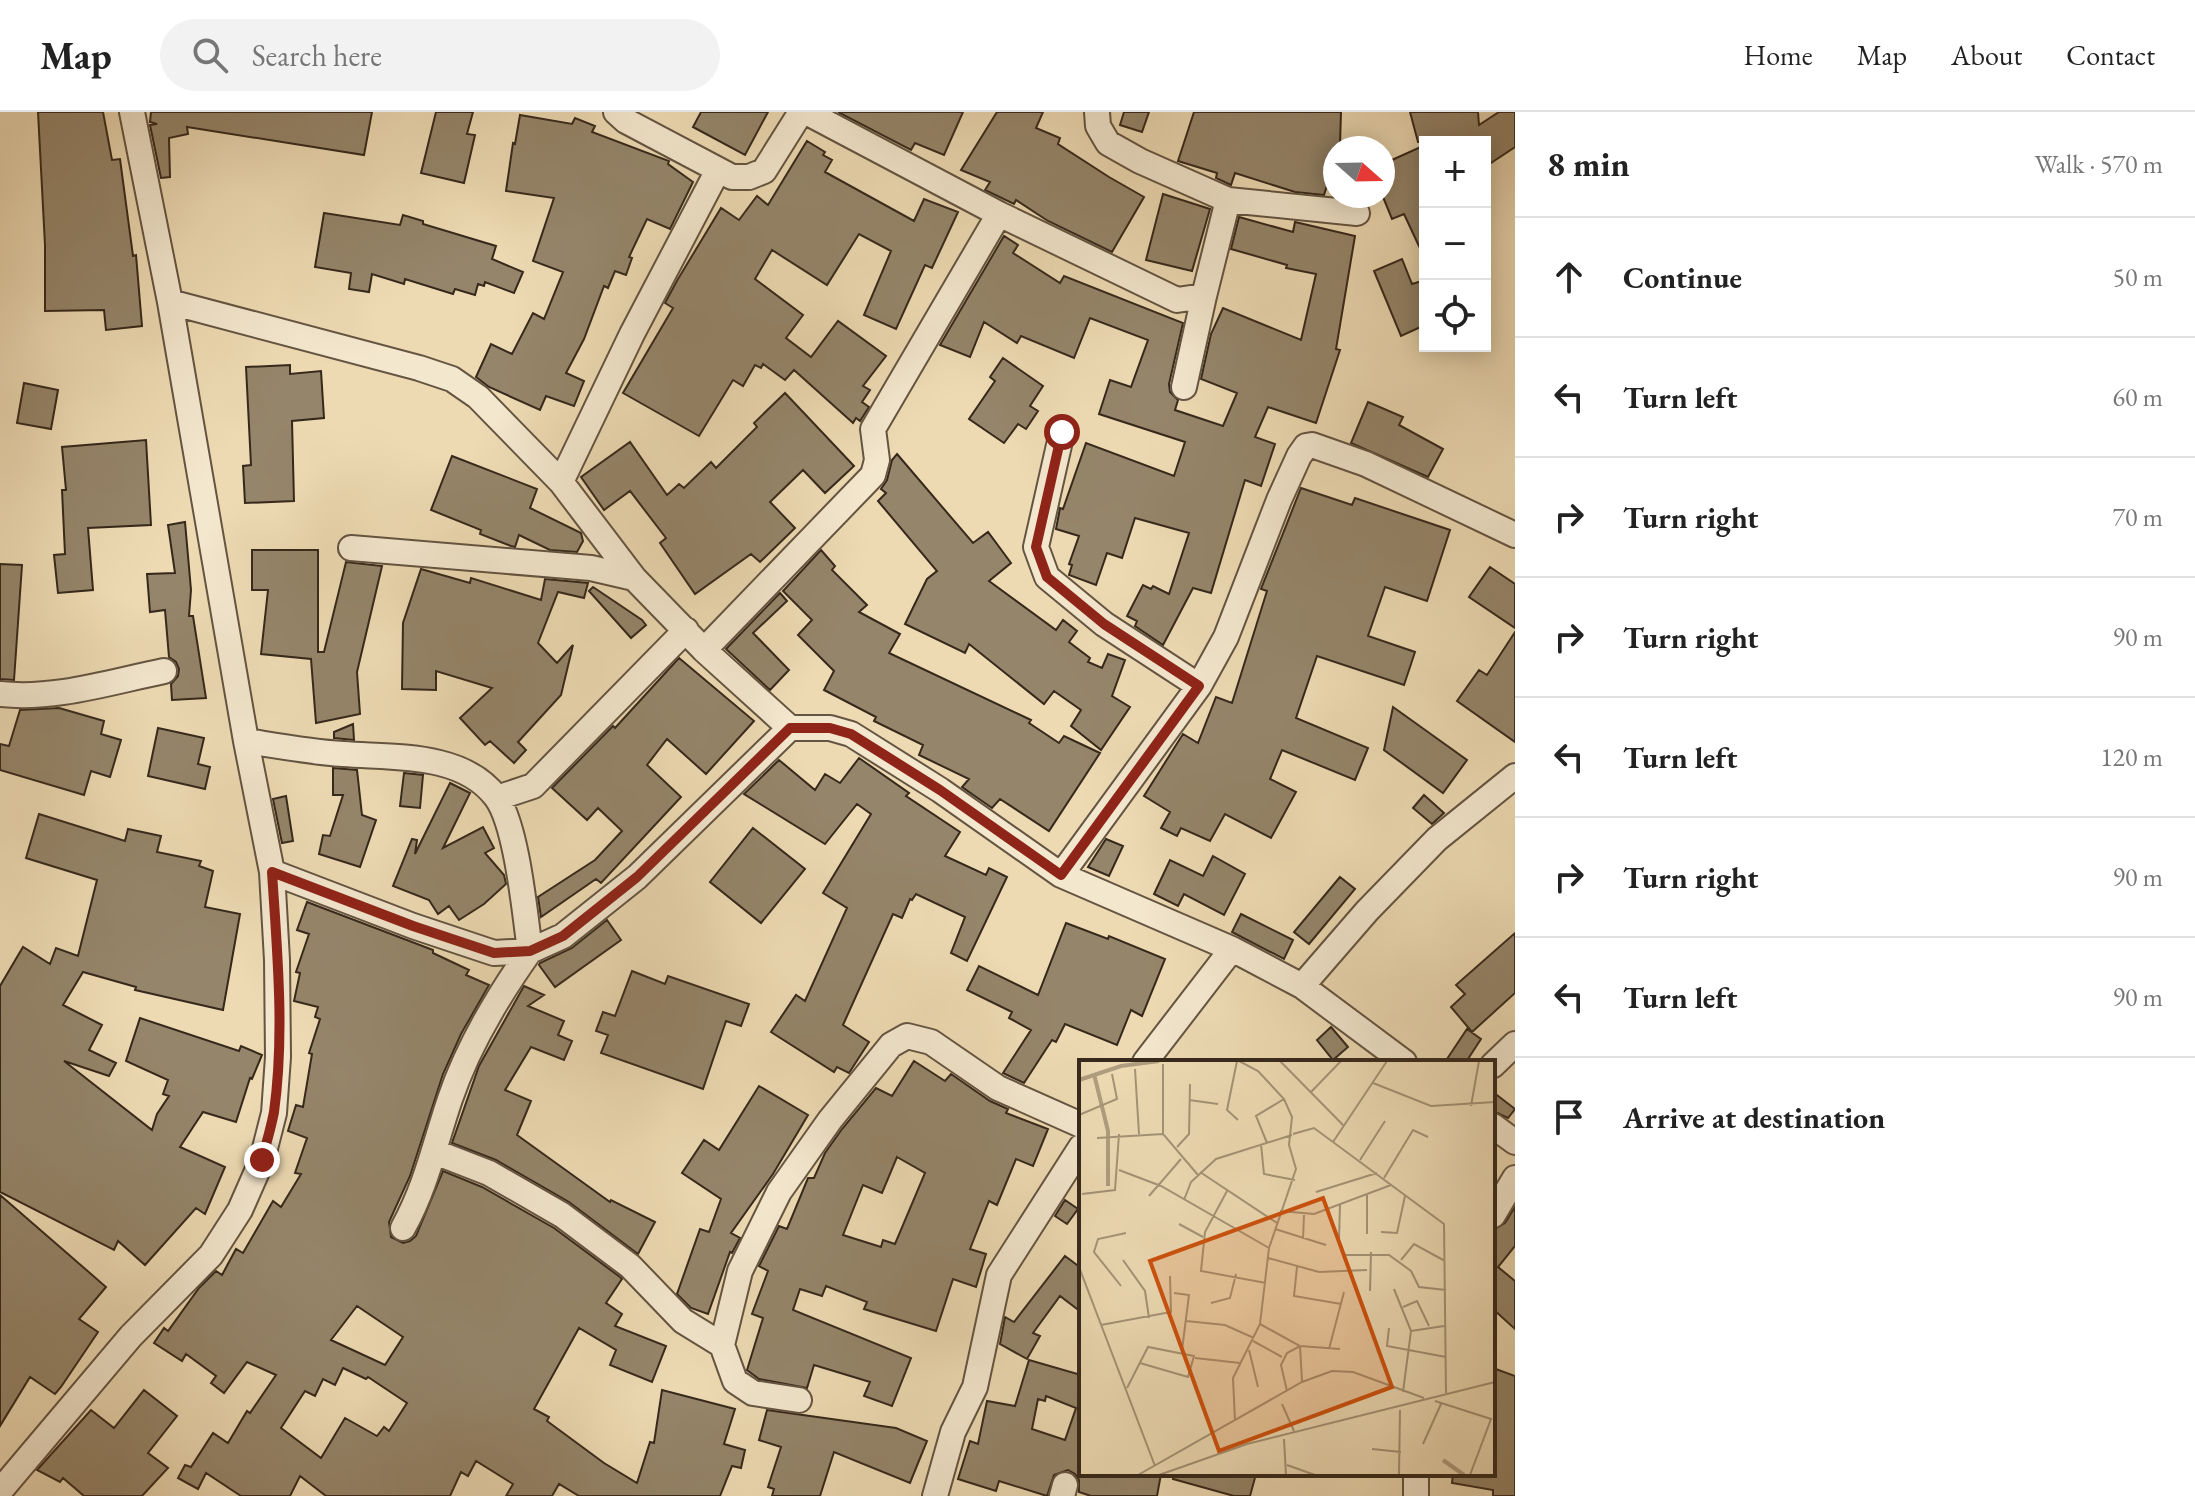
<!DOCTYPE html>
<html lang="en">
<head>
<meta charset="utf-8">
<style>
	body { margin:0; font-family:"EB Garamond",serif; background:#f2f2f2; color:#222 }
	.controls { position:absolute; right:24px; top:24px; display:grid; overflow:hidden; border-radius:0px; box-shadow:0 4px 20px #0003 }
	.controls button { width:72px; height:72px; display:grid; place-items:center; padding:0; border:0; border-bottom:2px solid #e0e0e0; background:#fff; color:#222; font:40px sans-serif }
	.compass { position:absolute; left:1323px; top:24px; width:72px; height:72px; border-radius:50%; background:#fff; box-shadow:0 4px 20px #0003; rotate:110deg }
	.stop { position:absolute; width:24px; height:24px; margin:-18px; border:6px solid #8f2418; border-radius:50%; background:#fff }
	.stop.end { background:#8f2418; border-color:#fff; box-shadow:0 2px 8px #0008 }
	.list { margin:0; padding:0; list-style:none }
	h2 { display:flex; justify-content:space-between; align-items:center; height:104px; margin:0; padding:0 32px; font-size:34px }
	h2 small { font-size:26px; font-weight:400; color:#767676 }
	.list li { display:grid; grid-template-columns:52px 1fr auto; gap:24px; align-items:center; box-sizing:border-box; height:120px; padding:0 32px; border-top:2px solid #e0e0e0 }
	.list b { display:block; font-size:30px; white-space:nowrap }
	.list em { font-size:26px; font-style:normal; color:#767676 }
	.icon { flex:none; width:44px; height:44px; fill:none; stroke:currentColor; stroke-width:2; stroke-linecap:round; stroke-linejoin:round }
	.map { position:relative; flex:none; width:1515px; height:1384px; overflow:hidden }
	header { display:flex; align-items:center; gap:48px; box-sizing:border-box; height:112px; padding:0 40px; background:#fff; border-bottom:2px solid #e0e0e0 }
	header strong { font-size:38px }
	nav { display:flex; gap:44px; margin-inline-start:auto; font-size:28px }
	.search { width:560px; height:72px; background:#f2f2f2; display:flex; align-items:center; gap:20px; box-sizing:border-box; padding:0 28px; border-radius:44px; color:#767676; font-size:30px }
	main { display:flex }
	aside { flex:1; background:#fff }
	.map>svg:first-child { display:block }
	.building { fill:#95856a; stroke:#36281b; stroke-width:2; fill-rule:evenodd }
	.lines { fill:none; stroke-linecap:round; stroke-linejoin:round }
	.minor-casing { stroke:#645441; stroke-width:28 }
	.minor { stroke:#f3e7ce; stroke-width:24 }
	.route { stroke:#8f2418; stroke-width:10 }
	.inset-river { fill:none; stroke:#af9d7f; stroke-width:4 }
	.inset-road { fill:none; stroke:#a49376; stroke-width:2 }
	.view { fill:#cd520e; fill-opacity:0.15; stroke:#cd520e; stroke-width:4 }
	.inset-edge { fill:none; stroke:#36281b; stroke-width:4 }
</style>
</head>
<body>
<header>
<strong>Map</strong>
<div class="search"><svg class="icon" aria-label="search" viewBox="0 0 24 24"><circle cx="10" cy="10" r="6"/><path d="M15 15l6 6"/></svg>Search here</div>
<nav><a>Home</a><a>Map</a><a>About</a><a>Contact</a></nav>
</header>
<main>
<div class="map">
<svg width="1515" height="1384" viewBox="0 0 1515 1384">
	<rect width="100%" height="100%" fill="#eddab3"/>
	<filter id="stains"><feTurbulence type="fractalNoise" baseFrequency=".0025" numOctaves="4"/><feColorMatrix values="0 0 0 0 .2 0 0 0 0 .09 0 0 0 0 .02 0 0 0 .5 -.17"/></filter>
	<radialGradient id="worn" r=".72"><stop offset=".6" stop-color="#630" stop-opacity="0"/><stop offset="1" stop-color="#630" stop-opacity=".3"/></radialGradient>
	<!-- building -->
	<path class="building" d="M38 0H103L112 48 120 47 133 144 136 143 142 214 106 218 104 198 45 199V133Z
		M151 0H372L364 43 187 15 188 22 169 26 170 65 161 66 150 13 157 12 150 10Z
		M436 0H473L467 22 475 23 464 71 421 61Z
		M701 0H768L745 43 693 15Z
		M838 0H963L944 43 915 31 911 38Z
		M997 0H1043L1036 16 1060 26 1058 32 1109 65 1144 85 1112 140 1048 109 1016 88 1014 92 985 78 990 70 961 58Z
		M1124 0H1149L1142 20 1120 13Z
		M1194 0H1341L1340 33 1339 36H1335V48L1324 83 1295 80 1235 61 1231 73 1216 66 1217 61 1178 49Z
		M1410 0H1478L1479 13 1499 0H1515V35L1485 55V30H1418Z
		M520 3 572 12 575 6 595 14 592 20 669 49 668 52 693 70 670 117 647 107 629 145 632 146 626 163 615 159 608 176 604 174 584 227 566 261 584 269 574 294 546 284 540 298 489 275 476 265 491 232 512 242 533 201 544 207 563 160 533 149 554 86 506 79 513 31 515 32Z
		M807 29 825 40 823 43 832 48 825 60 914 109 924 87 958 100 932 156 925 153 896 217 864 203 891 139 859 122 827 173 772 138 755 167 803 203 786 226 811 245 838 209 886 244 863 274 870 278 862 290 869 295 860 309 856 306 853 311 794 258 785 268 763 252 761 256 755 253 743 274 733 268 699 324 623 281 673 196 665 191 678 167 721 96 739 108 757 84 768 93Z
		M1425 33V147L1404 102 1392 107 1383 85V52Z
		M1163 82 1210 97 1192 159 1146 148Z
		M324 101 400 113 403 103 423 109V112L496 134 492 147 523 160 514 181 485 170 484 174 478 172 475 183 455 177 453 182 405 167 404 172 372 162 369 180 349 177 351 161 315 155Z
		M1239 105 1293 120 1295 110 1355 124 1336 237 1340 238 1316 311 1268 295 1255 325 1275 332 1261 374 1245 368 1211 481 1193 476 1163 533 1135 514 1137 509 1127 504 1143 473 1151 477 1153 474 1169 482 1189 421 1135 406 1122 446 1107 441 1096 473 1069 463 1072 453 1069 452 1079 424 1056 417 1060 396 1063 397 1086 331 1174 364 1185 330 1099 302 1110 268 1131 275 1148 228 1090 206 1074 246 1021 224 1017 231 984 210 970 245 940 233 1004 124 1018 133 1013 141 1060 171 1064 164 1183 211 1169 272 1170 280 1178 288 1175 298 1223 314 1237 281 1201 267 1211 222 1223 196 1301 228 1316 162 1286 156 1287 153 1231 137Z
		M1402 147 1412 172 1425 168V213L1401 224 1374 159Z
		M1003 246 1043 274 1030 294 1038 299 1026 317 1018 312 1004 331 969 307 995 269 990 265Z
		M290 253V262L321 259 324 306 292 309 294 389 245 391 243 354 251 353 246 255Z
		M24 271 58 278 51 317 17 311Z
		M785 281 854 354 825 381 803 358 770 390 795 416 760 450 751 442 695 482 660 431 666 426 630 379 604 398 581 365 630 330 667 383 679 372 684 376 711 350 716 356 757 315 754 311Z
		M1368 290 1403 305 1399 313 1443 337 1428 365 1351 331Z
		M146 328 151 413 88 416 93 478 58 481 54 443 65 442 62 378H66L62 335Z
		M897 342 973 431 988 420 1011 451 989 469 1056 518 1063 508 1077 519 1069 530 1090 546 1088 550 1102 556 1108 542 1125 548 1112 584 1130 595 1101 638 1071 614 1081 598 1054 579 1044 592 969 532 965 541 905 512 927 467 937 459 878 389 886 381 881 377 887 368 892 348Z
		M452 344 537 377 530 396 581 421 583 429 577 440 550 438 519 423 515 435 511 434 480 422 481 418 431 398Z
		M1301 376 1352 393 1355 386 1450 418 1427 489 1385 475 1368 524 1415 540 1404 573 1317 544 1296 606 1368 636 1355 668 1282 638 1270 667 1296 680 1271 726 1225 702 1210 729 1181 716 1177 724 1161 716 1170 700 1144 684 1183 622 1198 631 1216 585 1232 591 1267 479 1261 477Z
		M185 410 191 478 189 504H193L206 586 172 588 171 572 178 564 179 557 176 550 169 545 165 498 150 500 147 462 175 461 168 413Z
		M252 438H318V540H324L346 450 382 454 357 560 360 602 316 611 311 547 261 542 268 478H252Z
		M821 438 835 454 832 458 867 493 859 500 900 522 889 541 1031 608 1029 611 1059 631 1064 624 1100 641 1049 719 1000 687 992 696 962 675 969 667 919 643 923 633 874 609 876 605 824 578 834 559 798 523 812 508 783 479Z
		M0 452 22 453 14 568 0 567Z
		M1490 455 1515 472V516L1469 485Z
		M421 457 470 471 471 466 541 488 545 467 588 471 584 486 558 480 538 531 557 551 573 533 561 583 518 630 526 638 514 651 490 629 485 633 460 606 492 576 436 559V578L402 577 403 511Z
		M593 475 642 508 646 513 631 526 589 479Z
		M780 481 787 489 753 521 789 558 770 578 726 537Z
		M1515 520V630L1457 589 1479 558 1487 563Z
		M679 546 754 609 706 662 667 627 647 653 681 685 601 771 596 767 541 805 538 785 595 748 622 719 598 696 587 708 552 676 613 614 615 616Z
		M1393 595 1467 648 1443 681 1384 638Z
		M59 596 104 609 101 622 121 628 110 665 91 659 84 683 0 658V632L9 634 20 598Z
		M353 612 354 628 334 626V620Z
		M158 616 204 626 198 652 210 655 205 677 148 664Z
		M859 646 909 681 906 684 960 720 945 744 986 763 989 756 1007 765 967 849 951 841 965 805 916 782 912 788 910 787 902 806 893 802 843 913 869 930 849 961 837 955 834 960 771 920 796 883 805 889 847 796 823 781 871 702 857 692 825 732 744 682 779 648 815 678 825 662 840 671Z
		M333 656 357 658 362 703 376 708 360 755 319 742 323 723 330 724 343 683H333Z
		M404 661 423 663 420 696 400 694Z
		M450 671 470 681 443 736 483 715 494 736 485 741 504 763 506 772 484 792 459 808 449 794 438 802 429 788 393 774 412 727 417 728 415 742Z
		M1424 683 1444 701 1432 712 1413 696Z
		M286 684 293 729 282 731 273 687Z
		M39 702 125 729 128 717 161 724 157 740 201 749 199 754 213 759 205 795 240 802 223 898 135 878 136 875 83 860 63 893 102 913 89 938 116 951 109 964 64 949 152 1018 157 1002 169 984 163 982 168 968 126 949 140 906 239 939 241 934 262 943 252 967 250 966 236 1010 203 1000 180 1035 225 1055 205 1102 196 1096 145 1153 118 1129 114 1138 0 1080V874L23 835 50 852 56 836 78 844 97 768 26 746Z
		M753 716 805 757 761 811 710 770Z
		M1106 727 1123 734 1109 764 1088 755Z
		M1213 744 1245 762 1224 803 1184 782 1178 794 1154 782 1170 748 1203 764Z
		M1340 765 1355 777 1309 832 1294 820Z
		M307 790 433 838V841L469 858 466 863 489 873 461 922 443 962 410 1064 389 1110 391 1125 403 1131 410 1129 416 1124 443 1059 482 1075 554 1116 620 1165 622 1167 606 1191 622 1202 615 1214 666 1234 652 1270 610 1253 616 1238 579 1216 534 1297 549 1305 547 1309 604 1351 637 1371 650 1330 654 1331 662 1278 735 1297 724 1332 745 1338 741 1356 732 1354 720 1384H579L559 1372 552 1384H506L513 1372 476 1349 468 1364 461 1360 450 1384H326L300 1364 290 1384H241L206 1361 198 1377 178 1366 185 1353 191 1355 213 1321 228 1331 247 1299 250 1301 276 1263 247 1250 224 1281 211 1271 216 1264 186 1242 182 1249 154 1231 164 1216 168 1219 199 1176 216 1159 222 1163 236 1137 243 1141 273 1089 281 1095 301 1062 295 1061 307 1026 288 1019 296 993 303 995 312 942 309 941 320 907 315 905 318 895 294 889 300 861 296 860 309 822 297 818ZM357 1194 403 1225 385 1253 331 1228ZM343 1256 366 1267 368 1265 407 1291 389 1319 384 1315 377 1324 345 1306 321 1346 281 1316 305 1279 315 1284 323 1267 335 1273Z
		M1241 802 1293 828 1284 847 1232 820Z
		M607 808 621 828 555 875 539 853 540 851 572 836Z
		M1066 811 1108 827 1109 824 1165 847 1142 904 1131 898 1117 933 1065 912 1056 930 1052 928 1024 971 1003 961 1031 918 1009 906 1012 900 967 878 979 854 1038 883Z
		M1515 821V881L1472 920 1451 895 1465 882 1456 873Z
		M632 859 665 872 668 864 749 892 741 914 726 909 703 977 601 941 608 923 596 919 603 900 615 904Z
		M524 874 544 883 528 894 564 909 558 923 572 929 564 948 531 935 505 978 531 989 517 1023 610 1090 611 1088 655 1110 638 1142 569 1090 496 1048 452 1031 479 954Z
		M1331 915 1348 935 1333 948 1317 928Z
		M1467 917 1481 927 1466 950H1445Z
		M914 949 945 969 951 962 990 989 1008 997 1006 1001 1048 1017 1033 1054 1016 1047 997 1093 989 1089 970 1137 986 1142 976 1175 953 1167 936 1219 864 1197 867 1190 826 1174 822 1184 800 1177 793 1198 911 1246 892 1294 864 1284 870 1270 814 1253 807 1276 759 1267 747 1258 763 1206 752 1202 768 1159 759 1154 779 1114 787 1117 808 1066H814L825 1041 842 1017 876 976 892 984ZM897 1045 925 1061 895 1132 883 1128 881 1135 843 1123 863 1073 882 1081Z
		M759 974 808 1003 773 1062 731 1121 740 1126 732 1141 730 1140 708 1202 691 1196 677 1182 700 1117 709 1120 721 1087 682 1061 704 1028 719 1038Z
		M1493 980 1515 997 1508 1006 1493 999Z
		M0 1083 106 1175 79 1207 98 1220 61 1275 55 1282 30 1265 0 1314Z
		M1065 1088 1078 1097 1067 1112 1055 1104Z
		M1515 1095V1134L1498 1155 1515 1169V1217L1493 1197V1118L1505 1111Z
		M1065 1144 1081 1156V1200L1060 1184 1033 1221 1040 1224 1027 1247 1000 1232 1005 1205 1014 1210Z
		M1029 1248 1081 1263V1362H1161L1157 1384H1091L1079 1380V1368L1075 1362 1068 1358 1054 1363 1047 1384 999 1369 996 1379 958 1367 970 1329 978 1332 987 1289 1015 1294ZM1046 1284 1076 1296 1065 1328 1032 1317 1038 1287 1045 1289Z
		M1493 1256 1515 1264V1384H1493V1378L1452 1371 1453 1362H1493Z
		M144 1278 177 1304 148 1341 168 1356 142 1384H84L63 1366 60 1370 37 1358 91 1298 114 1316Z
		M767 1298 896 1316 927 1329 910 1371 834 1340 820 1384H772L774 1377 768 1375 781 1335 759 1328Z
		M1174 1362H1256L1250 1384H1234L1173 1367Z"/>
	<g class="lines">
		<!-- minor casing -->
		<g class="minor-casing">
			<path id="minor" d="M616 0 626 9 732 65H749L764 59 801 0
				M806 0 999 102 1177 188 1204 184 1228 88
				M1097 0 1098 14 1108 31 1140 49 1228 88 1357 101
				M170 190 419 256 452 267 478 285 561 370 634 466 704 538 790 616H830L851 622 940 678 1061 763 1232 837 1302 874 1404 950
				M1184 275 1204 184
				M1062 320 1036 435 1047 465 1104 512 1199 574
				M561 370 632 222 718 58
				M351 436 591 456 634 466
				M704 538 873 363 877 348 873 317 999 102
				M0 582C55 588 110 570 164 559
				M246 629C278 634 311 640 343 642 393 646 462 640 496 685 517 713 525 803 530 839 498 884 468 934 450 987 435 1031 426 1075 403 1116
				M497 686 533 674 686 518
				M272 760 413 814 494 841 530 839 563 824 637 765 790 616
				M1061 763 1199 574 1226 525 1279 388 1299 344 1306 334 1312 333 1366 352 1515 423
				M1302 874 1367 799 1437 727 1515 664
				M1145 950 1232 837
				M1493 953 1515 932
				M1493 1014 1515 1030
				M435 1040 489 1061 562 1103 630 1154 683 1209 722 1233
				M1493 1103 1515 1066
				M799 1288 753 1281 735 1269 722 1233 740 1159 779 1080 830 1008 891 933 907 924 931 930 998 976 1081 1013
				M0 1379 131 1224 211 1143 240 1098 262 1048 274 1001 278 945 277 848 272 760 246 629 170 190 132 0
				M935 1384 953 1320 975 1275 999 1163 1081 1035
				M1062 1384 1065 1373
				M1416 1384V1362"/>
		</g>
		<!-- minor -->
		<use href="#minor" class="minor"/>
	</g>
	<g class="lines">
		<!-- route -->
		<path class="route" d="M262 1048C266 1032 271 1016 274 1000 285 921 277 838 272 760L413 814 494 841 530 839 563 824 637 765 790 616H830L851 622 940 678 1061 763 1199 574 1104 512 1047 465 1036 435 1062 320"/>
	</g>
	<!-- overview -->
	<g transform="translate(1079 948)">
		<rect width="416" height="416" fill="#eddab3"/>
		<path class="inset-river" d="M15 14 29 71V126M0 20 42 6 80 1M364 400 385 415"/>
		<path class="inset-road" d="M158 1 148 50 159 60M201 1 264 65M84 4V74L119 115M56 9 60 74M294 23 352 46 416 42M232 32 262 1M110 40 139 44M392 46 400 1M0 55 38 39 33 14M214 74 235 68 365 164 367 333M18 78 84 74M254 82 308 1M188 83 177 56 205 39M182 84 185 114 216 120M98 87 110 74 111 24M281 100 306 61M40 110 82 126 190 188M121 112 198 163M0 118V144M305 118 334 70 349 77M148 131 126 172 122 211 187 223M237 132 298 113M3 134 36 130 40 74M70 136 102 99M105 140 112 122 137 99 213 75M201 151 235 154 312 125M100 164 124 177M196 169 247 185M302 172 318 173 326 136M288 174V134M224 179 225 155M260 180 261 145M263 195H310L332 211 340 227 367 230M189 198 240 212 288 210M44 200 66 231 70 258M322 200 335 184 366 201M0 207 76 406M218 207 215 236 262 244M42 226 15 192 19 179 47 173M315 229 332 271 324 332M291 231 292 192M95 233 110 235 103 290M132 243 151 238 157 214M324 247 338 241 350 266M107 261 146 265 175 278M181 264 221 286 223 321M22 265 92 252 91 216M310 268 308 286 367 297M332 271 365 266M174 281 203 297M250 289 265 232M170 290 179 327M116 298 161 303M48 328 69 287 115 296 109 317 61 303M208 331 202 305 208 293 221 286 261 289M356 341 412 359 391 415M203 344 215 371M156 361 154 318 181 264 190 188 217 109 210 85 213 57 205 39 179 11 160 1M205 379 207 415M344 384 362 344M293 389 322 392M208 405 236 415M59 415 223 322 253 311 274 312 345 338M80 415 168 384 416 322M320 415 321 350"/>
		<path class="view" d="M244 138 313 327 140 391 71 201Z"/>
		<rect width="416" height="416" class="inset-edge"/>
	</g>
	<rect width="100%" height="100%" filter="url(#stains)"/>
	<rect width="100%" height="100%" fill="url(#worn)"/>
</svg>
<div class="controls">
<button>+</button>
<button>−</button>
<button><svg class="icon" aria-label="locate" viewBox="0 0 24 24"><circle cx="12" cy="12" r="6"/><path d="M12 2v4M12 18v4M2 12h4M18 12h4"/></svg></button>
</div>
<svg class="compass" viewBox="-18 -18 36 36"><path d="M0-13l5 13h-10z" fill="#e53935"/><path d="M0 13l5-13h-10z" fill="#767676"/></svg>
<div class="stop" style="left:1062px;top:320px"></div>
<div class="stop end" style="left:262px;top:1048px"></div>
</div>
<aside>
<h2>8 min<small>Walk · 570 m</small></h2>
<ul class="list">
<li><svg class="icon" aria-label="ahead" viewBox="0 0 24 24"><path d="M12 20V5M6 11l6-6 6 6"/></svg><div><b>Continue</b></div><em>50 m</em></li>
<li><svg class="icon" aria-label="left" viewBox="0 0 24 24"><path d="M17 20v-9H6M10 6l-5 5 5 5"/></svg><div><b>Turn left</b></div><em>60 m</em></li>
<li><svg class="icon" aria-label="right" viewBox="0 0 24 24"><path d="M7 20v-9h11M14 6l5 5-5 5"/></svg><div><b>Turn right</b></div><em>70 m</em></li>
<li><svg class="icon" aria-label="right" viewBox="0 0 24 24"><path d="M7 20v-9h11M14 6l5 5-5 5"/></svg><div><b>Turn right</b></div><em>90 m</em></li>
<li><svg class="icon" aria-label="left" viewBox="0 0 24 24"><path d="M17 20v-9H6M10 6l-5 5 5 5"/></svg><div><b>Turn left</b></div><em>120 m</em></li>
<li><svg class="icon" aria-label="right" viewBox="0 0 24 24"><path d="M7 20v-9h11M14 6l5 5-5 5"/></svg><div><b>Turn right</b></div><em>90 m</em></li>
<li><svg class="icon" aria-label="left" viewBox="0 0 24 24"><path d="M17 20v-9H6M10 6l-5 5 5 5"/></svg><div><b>Turn left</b></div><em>90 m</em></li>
<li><svg class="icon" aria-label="arrive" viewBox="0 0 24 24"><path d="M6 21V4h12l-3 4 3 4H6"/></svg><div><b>Arrive at destination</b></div></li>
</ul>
</aside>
</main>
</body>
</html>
